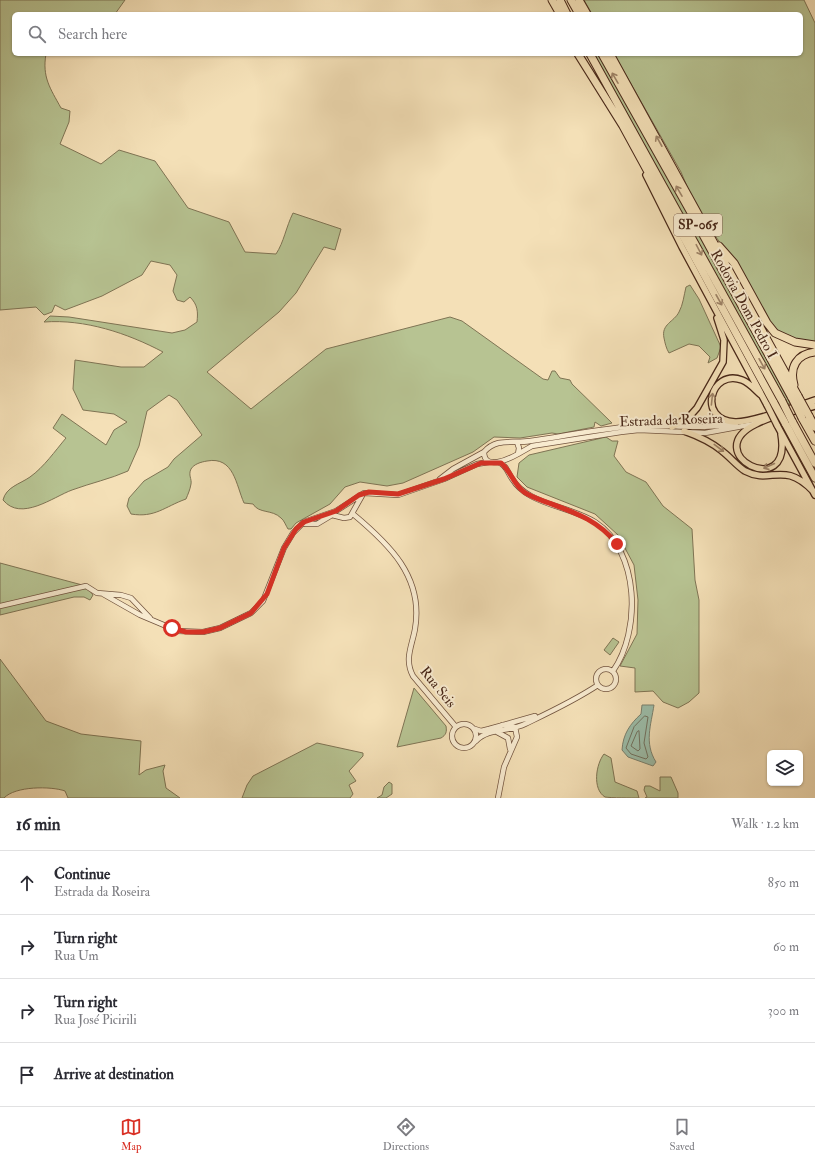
<!DOCTYPE html>
<html lang="en">
<head>
<meta charset="utf-8">
<style>
	body { margin:0; font-family:"IM FELL Double Pica",serif; background:#f7f7f7; color:#2b2b33 }
	.controls { position:absolute; right:12px; bottom:12px; display:grid; overflow:hidden; border-radius:6px; box-shadow:0 1px 3px #0004 }
	.controls button { width:36px; height:36px; display:grid; place-items:center; padding:0; border:0; border-bottom:1px solid #e1e1e2; background:#fff; color:#2b2b33; font:20px sans-serif }
	.stop { position:absolute; width:12px; height:12px; margin:-9px; border:3px solid #d93025; border-radius:50%; background:#fff }
	.stop.end { background:#d93025; border-color:#fff; box-shadow:0 1px 4px #0008 }
	.list { margin:0; padding:0; list-style:none }
	h2 { display:flex; justify-content:space-between; align-items:center; height:52px; margin:0; padding:0 16px; font-size:17px }
	h2 small { font-size:13px; font-weight:400; color:#7c7c81 }
	.list li { display:grid; grid-template-columns:26px 1fr auto; gap:12px; align-items:center; box-sizing:border-box; height:64px; padding:0 16px; border-top:1px solid #e1e1e2 }
	.list b { display:block; font-size:15px; white-space:nowrap }
	.list p { margin:0; font-size:13px; white-space:nowrap; color:#7c7c81 }
	.list em { font-size:13px; font-style:normal; color:#7c7c81 }
	.icon { flex:none; width:22px; height:22px; fill:none; stroke:currentColor; stroke-width:2; stroke-linecap:round; stroke-linejoin:round }
	.map { position:relative; flex:none; width:815px; height:798px; overflow:hidden }
	.search { position:absolute; background:#fff; box-shadow:0 1px 3px #0004; left:12px; right:12px; top:12px; height:44px; display:flex; align-items:center; gap:10px; box-sizing:border-box; padding:0 14px; border-radius:6px; color:#7c7c81; font-size:15px }
	.sheet { height:308px; background:#fff }
	nav { display:flex; justify-content:space-around; align-items:center; box-sizing:border-box; height:56px; border-top:1px solid #e1e1e2; background:#fff; font-size:11px; color:#7c7c81 }
	nav a { display:grid; justify-items:center; gap:2px }
	nav .on { color:#d93025 }
	.map>svg:first-child { display:block }
	.green { fill:#b7c392; stroke:#7f7454 }
	.water { fill:#9cbeaa; stroke:#7a816f }
	.lines { fill:none; stroke-linecap:round; stroke-linejoin:round }
	.shore { stroke:#727260; stroke-width:1 }
	.minor-casing { stroke:#72543f; stroke-width:6 }
	.major-casing { stroke:#472617; stroke-width:8 }
	.highway-casing { stroke:#472617; stroke-width:9 }
	.minor { stroke:#f8ebd0; stroke-width:4.5 }
	.major { stroke:#f4e0b7; stroke-width:5.5 }
	.highway { stroke:#f4e0b7; stroke-width:7 }
	.major-bridge-casing { stroke:#472617; stroke-width:8; stroke-linecap:butt }
	.highway-bridge-casing { stroke:#472617; stroke-width:9; stroke-linecap:butt }
	.major-bridge { stroke:#f4e0b7; stroke-width:5.5 }
	.highway-bridge { stroke:#f4e0b7; stroke-width:7 }
	.oneway { stroke:#9e8367 }
	.route { stroke:#d93025; stroke-width:5 }
	.labels { text-anchor:middle; dominant-baseline:central; stroke-width:4; stroke-linejoin:round; paint-order:stroke }
	.shield { fill:#f8ebd0; stroke:#7c614e; stroke-width:1 }
	.shield-label { font-size:13px; font-weight:bold; fill:#472617 }
	.street-label { font-size:14px; fill:#472617; stroke:#f8ebd0 }
</style>
</head>
<body>
<div class="map">
<svg width="815" height="798" viewBox="0 0 815 798">
	<rect width="100%" height="100%" fill="#f4e0b7"/>
	<filter id="stains"><feTurbulence type="fractalNoise" baseFrequency=".005" numOctaves="4"/><feColorMatrix values="0 0 0 0 .2 0 0 0 0 .09 0 0 0 0 .02 0 0 0 .5 -.17"/></filter>
	<radialGradient id="worn" r=".72"><stop offset=".6" stop-color="#630" stop-opacity="0"/><stop offset="1" stop-color="#630" stop-opacity=".3"/></radialGradient>
	<!-- green -->
	<path class="green" d="M0 0H125L115 14H14V54H46C42 77 50 88 61 108L70 111 69 122 60 144 101 164 119 150 155 161 188 208 229 222 245 252 276 254C284 242 286 227 293 213L341 229 335 250 324 247 296 293 279 312 207 372 251 409 326 349 450 317 462 321 543 379 548 380 552 371H555L560 378 570 380 572 384 612 423 601 426 595 422 594 427 558 434 552 433 520 438 494 437 473 452 403 483 387 486 360 482 345 487 330 504 296 523 291 529H288C286 526 284 520 281 518 272 509 259 514 253 504L244 503C236 485 234 456 207 461 201 462 194 464 191 469 188 475 192 479 191 484 190 490 188 494 186 499 164 507 155 518 131 514L127 506 129 498 144 481 168 467 174 459 202 435 177 400 169 395 147 411 139 446 128 471C110 479 91 483 72 490 53 497 21 522 3 500 6 487 20 484 30 477 44 467 55 451 66 438L53 428 62 414 106 445 114 430 127 422 114 414 83 410 73 389 75 360 121 367H144L163 352C127 333 85 319 44 322L50 316 69 317 172 333 185 330 197 322C198 312 198 305 190 297L184 302 177 300 173 291 177 275 170 265 151 261 142 275 102 296 65 310 55 305 52 312 44 315 36 307 0 310Z
		M584 0H804L815 23V344L795 340 783 334 767 323 734 263 696 208 681 172 614 54H801V14H592Z
		M592 54H599L684 205 790 403 786 405 624 108Z
		M690 285 699 299 721 347 717 358 708 363 710 357 699 346 689 344 669 353C666 348 665 343 664 338 661 324 674 322 679 312 683 305 684 295 686 287Z
		M606 437 612 441H618L614 456 626 472 646 482 663 506 692 529 695 580 699 600V693L689 702 678 708 663 702 653 691 635 692V668L620 666 637 634 638 600 634 565 618 535 595 514 527 487 517 477 519 463 529 455Z
		M0 563 86 586 93 595 90 600 84 597H74L0 615Z
		M613 638 619 642 610 655 604 650Z
		M0 659 46 721 81 734 141 741 139 775 146 770 165 765 163 771 166 788 180 798H68L65 791C51 786 15 786 4 798H0Z
		M414 688 446 726C447 732 446 735 441 738L397 747Z
		M317 743 363 753V756L349 771 356 781 349 785 353 794 350 798H242L247 785 253 776Z
		M604 754 611 758 615 782 637 791 639 798C632 798 611 798 605 797 592 789 596 764 604 754Z
		M660 777H671L678 793V798H645L647 797 644 790 645 786H650L660 791Z
		M389 782 392 784V794L386 798H377L382 795 384 787Z"/>
	<!-- water -->
	<path class="water" d="M642 705H654C651 725 644 743 656 762L653 766 628 757 622 750C623 734 630 724 641 714Z"/>
	<g class="lines">
		<!-- shore -->
		<path class="shore" d="M645 716 648 717 644 743 648 757 646 759 631 754 626 748 634 727Z
			M639 731 640 749 638 751 631 746 637 732Z"/>
		<!-- minor casing -->
		<g class="minor-casing">
			<path id="minor" d="M517 442 519 448 518 454C509 459 484 471 484 452 497 437 513 444 530 441 567 436 604 427 642 426 674 425 705 430 736 423
				M518 454 532 446 621 432 639 430 705 433 754 424
				M498 462C507 465 508 474 513 480 517 487 524 492 531 496 551 507 576 510 595 522 640 551 641 631 613 671
				M440 479 453 469 484 452
				M353 514C389 544 424 577 415 629 412 646 404 659 413 676L456 727
				M305 524H317L332 515 344 518 350 517 363 494
				M103 594 140 615 178 631 203 632 220 628 251 613 263 601 284 548 293 533 304 522 336 511 364 493 398 495 444 479 477 464 489 462
				M0 606 86 586 97 593 121 595 131 598 150 618
				M596 679a10 10 0 1 1 20 0a10 10 0 1 1-20 0Z
				M452 736a12 12 0 1 1 24 0a12 12 0 1 1-24 0Z
				M475 729 481 731 489 729 535 716
				M497 732 508 738 510 749
				M476 741C488 728 509 732 525 724 550 712 574 701 598 685
				M498 798 504 767 517 737 515 727 502 725"/>
		</g>
		<!-- major casing -->
		<g class="major-casing">
			<path id="major" d="M646 175 682 247 767 405
				M761 395C755 390 750 383 742 380 711 368 696 420 735 422 751 423 797 406 815 400
				M777 425 815 495
				M672 427 689 417 697 408 723 362 724 340 717 318
				M684 431C698 436 710 441 722 451 730 457 737 466 745 471 771 485 783 460 813 491
				M781 434C793 503 697 453 756 424 773 415 796 411 815 406"/>
		</g>
		<!-- highway casing -->
		<g class="highway-casing">
			<path id="highway" d="M552 0 560 14
				M560 0 567 14
				M571 0 579 14
				M579 0 587 14
				M578 54 623 126 774 403
				M590 54 782 401
				M602 54 689 209 792 398
				M610 54 798 396
				M719 246 734 263 767 323 775 333 795 342 815 345
				M794 385C789 367 797 354 815 352
				M809 416 815 427
				M802 418 815 441
				M792 421 815 463
				M785 423 815 478"/>
		</g>
		<!-- minor -->
		<use href="#minor" class="minor"/>
		<!-- major -->
		<use href="#major" class="major"/>
		<!-- highway -->
		<use href="#highway" class="highway"/>
		<!-- major-bridge casing -->
		<g class="major-bridge-casing">
			<path id="major-bridge" d="M767 405 777 425"/>
		</g>
		<!-- highway-bridge casing -->
		<g class="highway-bridge-casing">
			<path id="highway-bridge" d="M798 396 809 416
				M792 398 802 418
				M782 401 792 421
				M774 403 785 423"/>
		</g>
		<!-- major-bridge -->
		<use href="#major-bridge" class="major-bridge"/>
		<!-- highway-bridge -->
		<use href="#highway-bridge" class="highway-bridge"/>
	</g>
	<!-- one-way arrows -->
	<defs><path id="oneway-shaft" d="M-6 0H5M1.5-3L5.5 0L1.5 3" fill="none" stroke-width="1.6" stroke-linecap="round" stroke-linejoin="round"/></defs>
	<g class="oneway">
		<use href="#oneway-shaft" transform="translate(615 78) rotate(-120)"/>
		<use href="#oneway-shaft" transform="translate(659 141) rotate(-119)"/>
		<use href="#oneway-shaft" transform="translate(679 191) rotate(-120)"/>
		<use href="#oneway-shaft" transform="translate(699 250) rotate(62)"/>
		<use href="#oneway-shaft" transform="translate(719 300) rotate(61)"/>
		<use href="#oneway-shaft" transform="translate(762 364) rotate(61)"/>
		<use href="#oneway-shaft" transform="translate(712 399) rotate(-84)"/>
		<use href="#oneway-shaft" transform="translate(719 448) rotate(37)"/>
		<use href="#oneway-shaft" transform="translate(769 466) rotate(156)"/>
	</g>
	<g class="lines">
		<!-- route -->
		<path class="route" d="M172 628 186 632H203L220 628 251 613 267 594 284 548 296 529 304 522 336 511 359 495 369 492 398 494 444 479 481 463H501C511 471 513 484 524 492 531 497 541 500 549 503 576 513 599 521 617 544"/>
	</g>
	<g class="labels">
		<!-- shield labels -->
		<rect class="shield" x="674" y="214" width="48" height="22" rx="3"/>
		<g class="shield-label">
			<text x="698" y="225">SP-065</text>
		</g>
		<!-- street labels -->
		<g class="street-label">
			<text transform="translate(744 304) rotate(61)">Rodovia Dom Pedro I</text>
			<text transform="translate(671 420) rotate(-2)">Estrada da Roseira</text>
			<text transform="translate(438 687) rotate(51)">Rua Seis</text>
		</g>
	</g>
	<rect width="100%" height="100%" filter="url(#stains)"/>
	<rect width="100%" height="100%" fill="url(#worn)"/>
</svg>
<div class="controls">
<button><svg class="icon" aria-label="layers" viewBox="0 0 24 24"><path d="M12 4l9 5-9 5-9-5zM3 14l9 5 9-5"/></svg></button>
</div>
<div class="stop" style="left:172px;top:628px"></div>
<div class="stop end" style="left:617px;top:544px"></div>
<div class="search"><svg class="icon" aria-label="search" viewBox="0 0 24 24"><circle cx="10" cy="10" r="6"/><path d="M15 15l6 6"/></svg>Search here</div>
</div>
<section class="sheet">
<h2>16 min<small>Walk · 1.2 km</small></h2>
<ul class="list">
<li><svg class="icon" aria-label="ahead" viewBox="0 0 24 24"><path d="M12 20V5M6 11l6-6 6 6"/></svg><div><b>Continue</b><p>Estrada da Roseira</p></div><em>850 m</em></li>
<li><svg class="icon" aria-label="right" viewBox="0 0 24 24"><path d="M7 20v-9h11M14 6l5 5-5 5"/></svg><div><b>Turn right</b><p>Rua Um</p></div><em>60 m</em></li>
<li><svg class="icon" aria-label="right" viewBox="0 0 24 24"><path d="M7 20v-9h11M14 6l5 5-5 5"/></svg><div><b>Turn right</b><p>Rua José Picirili</p></div><em>300 m</em></li>
<li><svg class="icon" aria-label="arrive" viewBox="0 0 24 24"><path d="M6 21V4h12l-3 4 3 4H6"/></svg><div><b>Arrive at destination</b></div></li>
</ul>
</section>
<nav>
<a class="on"><svg class="icon" aria-label="map" viewBox="0 0 24 24"><path d="M3 6l6-2 6 2 6-2v14l-6 2-6-2-6 2zM9 4v14M15 6v14"/></svg>Map</a>
<a><svg class="icon" aria-label="directions" viewBox="0 0 24 24"><path d="M12 3l9 9-9 9-9-9zM9 14v-3h6M13 9l2 2-2 2"/></svg>Directions</a>
<a><svg class="icon" aria-label="saved" viewBox="0 0 24 24"><path d="M7 4h10v16l-5-4-5 4z"/></svg>Saved</a>
</nav>
</body>
</html>
